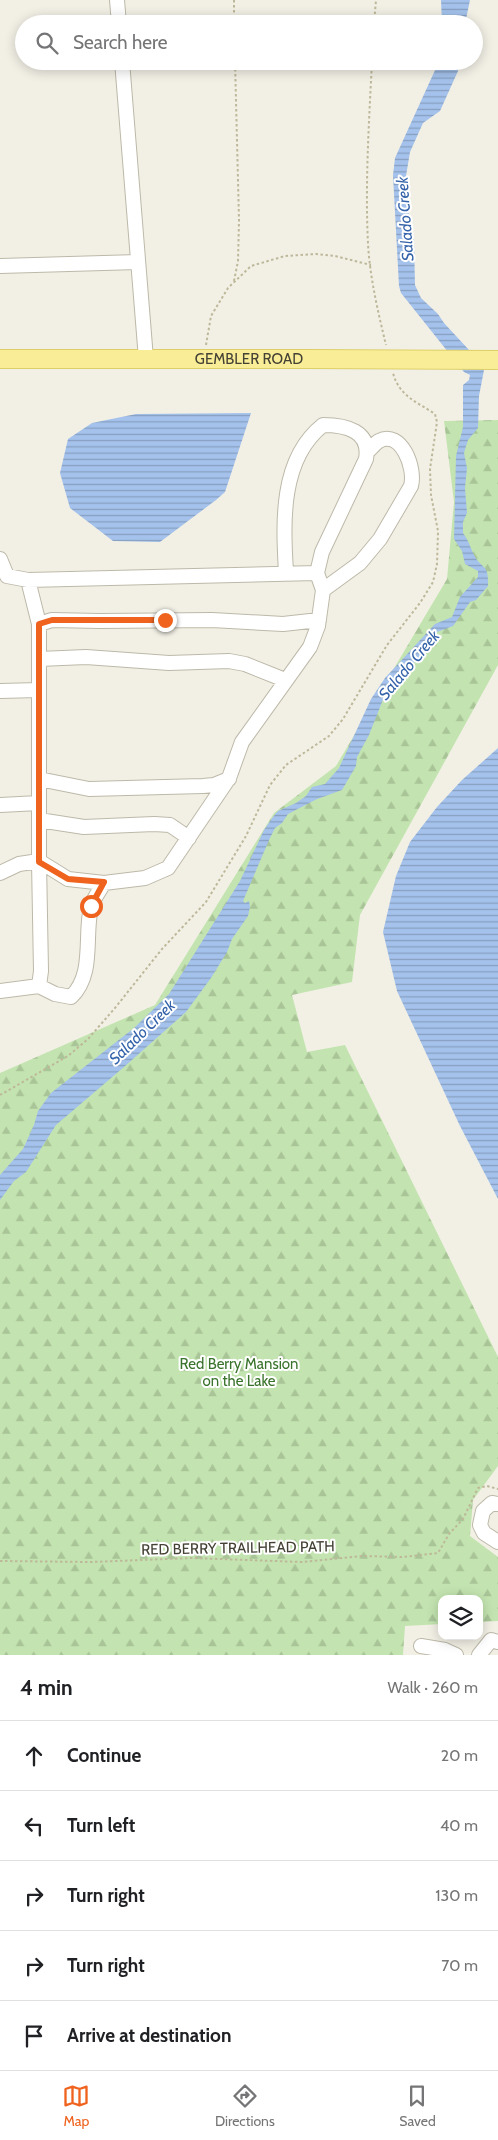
<!DOCTYPE html>
<html lang="en">
<head>
<meta charset="utf-8">
<style>
	body { margin:0; font-family:Cabin,sans-serif; background:#f2f2f2; color:#202124 }
	.controls { position:absolute; right:15px; bottom:15px; display:grid; overflow:hidden; border-radius:10px; box-shadow:0 2px 12px #0003 }
	.controls button { width:45px; height:45px; display:grid; place-items:center; padding:0; border:0; border-bottom:1px solid #e0e0e0; background:#fff; color:#202124; font:25px sans-serif }
	.stop { position:absolute; width:15px; height:15px; margin:-11px; border:4px solid #ef631f; border-radius:50%; background:#fff }
	.stop.end { background:#ef631f; border-color:#fff; box-shadow:0 1px 5px #0008 }
	.list { margin:0; padding:0; list-style:none }
	h2 { display:flex; justify-content:space-between; align-items:center; height:65px; margin:0; padding:0 20px; font-size:21px }
	h2 small { font-size:16px; font-weight:400; color:#757577 }
	.list li { display:grid; grid-template-columns:32px 1fr auto; gap:15px; align-items:center; box-sizing:border-box; height:70px; padding:0 20px; border-top:1px solid #e0e0e0 }
	.list b { display:block; font-size:19px; white-space:nowrap }
	.list em { font-size:16px; font-style:normal; color:#757577 }
	.icon { flex:none; width:28px; height:28px; fill:none; stroke:currentColor; stroke-width:2; stroke-linecap:round; stroke-linejoin:round }
	.map { position:relative; flex:none; width:498px; height:1655px; overflow:hidden }
	.search { position:absolute; background:#fff; box-shadow:0 2px 12px #0003; left:15px; right:15px; top:15px; height:55px; display:flex; align-items:center; gap:12px; box-sizing:border-box; padding:0 18px; border-radius:28px; color:#757577; font-size:19px }
	.sheet { height:415px; background:#fff }
	nav { display:flex; justify-content:space-around; align-items:center; box-sizing:border-box; height:70px; border-top:1px solid #e0e0e0; background:#fff; font-size:14px; color:#757577 }
	nav a { display:grid; justify-items:center; gap:2px }
	nav .on { color:#ef631f }
	.map>svg:first-child { display:block }
	.forest { fill:url(#forest-firs) }
	.water { fill:url(#water-rules) }
	.lines { fill:none; stroke-linecap:round; stroke-linejoin:round }
	.minor-casing { stroke:#bdb9a9; stroke-width:16 }
	.major-casing { stroke:#ddcf68; stroke-width:20 }
	.path { stroke:#beb89a; stroke-width:2; stroke-dasharray:2.5 2.5; stroke-linecap:butt }
	.minor { stroke:#fff; stroke-width:14 }
	.major { stroke:#f9ee97; stroke-width:18 }
	.major-bridge-casing { stroke:#ddcf68; stroke-width:20; stroke-linecap:butt }
	.major-bridge { stroke:#f9ee97; stroke-width:18 }
	.route { stroke:#ef631f; stroke-width:6 }
	.labels { text-anchor:middle; dominant-baseline:central; stroke-width:4; stroke-linejoin:round; paint-order:stroke }
	.street-label { font-size:15px; fill:#444135; stroke:#fff }
	.park-label { font-size:15px; fill:#3a732c; stroke:#fff }
	.water-label { font-size:16px; font-style:italic; fill:#3463aa; stroke:#fff }
</style>
</head>
<body>
<div class="map">
<svg width="498" height="1655" viewBox="0 0 498 1655">
	<defs>
		<pattern id="forest-firs" width="22" height="20" patternUnits="userSpaceOnUse" patternTransform="scale(1.25)"><rect width="22" height="20" fill="#c3e4b0"/><path d="M5 1l3.5 6h-7zM16 11l3.5 6h-7z" fill="#a9c598"/></pattern>
		<pattern id="water-rules" width="6" height="5" patternUnits="userSpaceOnUse" patternTransform="scale(1.25)"><rect width="6" height="5" fill="#a4c2ec"/><path d="M0 2.5h6" fill="none" stroke="#879fc0"/></pattern>
	</defs>
	<rect width="100%" height="100%" fill="#f2f0e5"/>
	<!-- forest -->
	<path class="forest" d="M498 420V665L360 915 352 982 292 995 307 1052 345 1045 498 1357V1466L473 1500 470 1536 498 1557V1621L479 1622V1599H442V1624L405 1626 403 1655H0V1073L155 1005 274 813 336 766 447 579 454 502 444 421Z"/>
	<!-- water -->
	<path class="water" d="M441 0H470L465 24H442Z
		M437 61H460L458 71 440 111 423 123 410 152 405 182 411 234 414 240 415 285 421 298 438 314 444 323 482 364 484 370 479 396 478 428 468 440 464 453 467 468 465 488 467 513 463 522V533C469 541 470 547 474 555 482 570 489 563 488 586L476 600 470 602 453 626 437 632 428 651 397 677 386 692 369 735 357 757 356 766 342 790 317 799 288 814 282 823 275 828 269 840 243 901 245 903 249 901 250 907 248 916 232 939 227 952 211 978 186 1012 124 1067 56 1125 26 1172 14 1181 0 1200V1175L23 1149 34 1125 38 1111 51 1093 134 1028 169 994 240 881 264 830 273 817 278 811 296 803 306 796 312 787 325 784 339 768 371 699 385 678 435 624 452 617 460 597 478 577V571L465 564 462 551 454 539 456 456 463 427V385L469 380 470 375 464 372 401 293 399 286 393 175 395 158 436 68Z
		M251 413 225 492 216 500 160 542 113 541 70 508 60 473 68 439 92 423 136 414Z
		M498 748V1199L460 1126 397 991 383 932 396 876 410 842 437 807 462 780Z"/>
	<g class="lines">
		<!-- minor casing -->
		<g class="minor-casing">
			<path id="minor" d="M117 0 119 24
				M122 61 146 359
				M0 266 138 262
				M0 559 7 576 28 580 317 573 323 590 318 626 310 647 242 742 229 778 168 868 145 878 104 883 68 879 39 861V624L28 580
				M286 572C283 522 280 459 323 425 346 425 371 431 366 459L322 552 317 573
				M323 590 360 563 380 539 411 486C416 468 401 429 379 441 375 443 371 449 367 452
				M39 624 52 620 100 621 212 620 283 624 319 620
				M39 659 86 657 169 663 229 661 245 664 285 680
				M0 691 39 690
				M39 779 89 789 203 786 214 785 229 779
				M0 805 39 803
				M39 820 84 827 154 824 170 825 189 838
				M0 873 19 864 39 861 41 971 39 986
				M0 991 39 986 55 994 71 997C95 974 84 936 91 907 93 899 100 890 104 883
				M498 1504 492 1503 483 1511 480 1525 484 1533 498 1542
				M421 1646 445 1650 456 1655
				M479 1655 491 1640 498 1642"/>
		</g>
		<!-- major casing -->
		<g class="major-casing">
			<g id="major">
				<path id="s1" d="M0 359H309"/>
			</g>
		</g>
		<!-- path -->
		<path class="path" d="M234 0V24
			M374 24 376 0
			M372 61C369 122 365 183 368 244 370 278 378 312 386 345
			M234 281 238 261 239 220 235 61
			M206 345 211 316 228 288 251 266 285 256 316 254 335 256 371 265
			M0 1095 68 1056 88 1039 115 1008 162 949 206 902 246 836 270 785 286 765 329 736 343 719 387 645 420 603 433 582 437 564 438 531 431 495 430 469 437 422 435 414C417 402 399 396 393 373
			M0 1561 91 1562 192 1558 302 1562 362 1556 403 1557 438 1553 449 1534 463 1519 478 1488 487 1486 498 1489"/>
		<!-- minor -->
		<use href="#minor" class="minor"/>
		<!-- major -->
		<use href="#major" class="major"/>
		<!-- major-bridge casing -->
		<g class="major-bridge-casing">
			<path id="major-bridge" d="M309 359 498 360"/>
		</g>
		<!-- major-bridge -->
		<use href="#major-bridge" class="major-bridge"/>
	</g>
	<g class="lines">
		<!-- route -->
		<path class="route" d="M91 906 104 882 68 879 39 862V624L52 620H165"/>
	</g>
	<g class="labels">
		<!-- street labels -->
		<g class="street-label">
			<text stroke="none"><textPath href="#s1" startOffset="249">GEMBLER ROAD</textPath></text>
			<text transform="translate(238 1548) rotate(-1)">RED BERRY TRAILHEAD PATH</text>
		</g>
		<!-- park labels -->
		<g class="park-label">
			<text x="239" y="1364">Red Berry Mansion<tspan x="239" dy="17">on the Lake</tspan></text>
		</g>
		<!-- water labels -->
		<g class="water-label">
			<text transform="translate(405 219) rotate(-94)">Salado Creek</text>
			<text transform="translate(409 665) rotate(-50)">Salado Creek</text>
			<text transform="translate(142 1032) rotate(-44)">Salado Creek</text>
		</g>
	</g>
</svg>
<div class="controls">
<button><svg class="icon" aria-label="layers" viewBox="0 0 24 24"><path d="M12 4l9 5-9 5-9-5zM3 14l9 5 9-5"/></svg></button>
</div>
<div class="stop" style="left:91px;top:906px"></div>
<div class="stop end" style="left:165px;top:620px"></div>
<div class="search"><svg class="icon" aria-label="search" viewBox="0 0 24 24"><circle cx="10" cy="10" r="6"/><path d="M15 15l6 6"/></svg>Search here</div>
</div>
<section class="sheet">
<h2>4 min<small>Walk · 260 m</small></h2>
<ul class="list">
<li><svg class="icon" aria-label="ahead" viewBox="0 0 24 24"><path d="M12 20V5M6 11l6-6 6 6"/></svg><div><b>Continue</b></div><em>20 m</em></li>
<li><svg class="icon" aria-label="left" viewBox="0 0 24 24"><path d="M17 20v-9H6M10 6l-5 5 5 5"/></svg><div><b>Turn left</b></div><em>40 m</em></li>
<li><svg class="icon" aria-label="right" viewBox="0 0 24 24"><path d="M7 20v-9h11M14 6l5 5-5 5"/></svg><div><b>Turn right</b></div><em>130 m</em></li>
<li><svg class="icon" aria-label="right" viewBox="0 0 24 24"><path d="M7 20v-9h11M14 6l5 5-5 5"/></svg><div><b>Turn right</b></div><em>70 m</em></li>
<li><svg class="icon" aria-label="arrive" viewBox="0 0 24 24"><path d="M6 21V4h12l-3 4 3 4H6"/></svg><div><b>Arrive at destination</b></div></li>
</ul>
</section>
<nav>
<a class="on"><svg class="icon" aria-label="map" viewBox="0 0 24 24"><path d="M3 6l6-2 6 2 6-2v14l-6 2-6-2-6 2zM9 4v14M15 6v14"/></svg>Map</a>
<a><svg class="icon" aria-label="directions" viewBox="0 0 24 24"><path d="M12 3l9 9-9 9-9-9zM9 14v-3h6M13 9l2 2-2 2"/></svg>Directions</a>
<a><svg class="icon" aria-label="saved" viewBox="0 0 24 24"><path d="M7 4h10v16l-5-4-5 4z"/></svg>Saved</a>
</nav>
</body>
</html>
